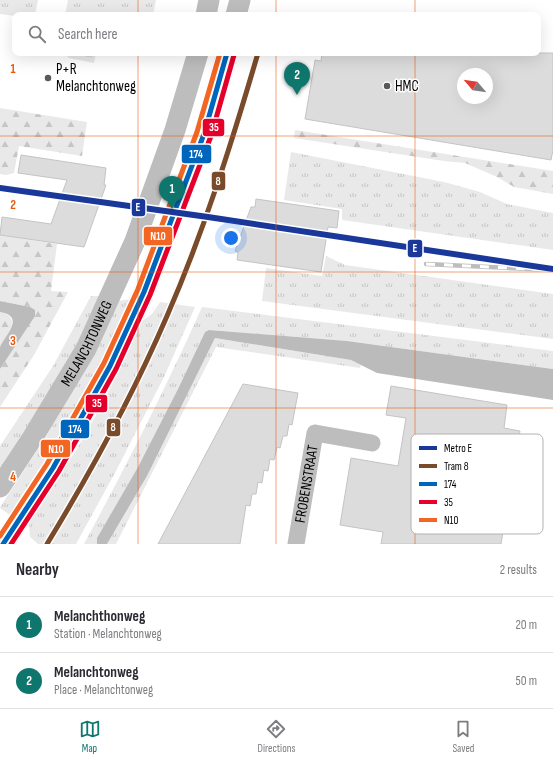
<!DOCTYPE html>
<html lang="en">
<head>
<meta charset="utf-8">
<style>
	body { margin:0; font-family:"Sofia Sans Condensed",sans-serif; background:#f7f7f7; color:#2b2b33 }
	.compass { position:absolute; left:457px; top:68px; width:36px; height:36px; border-radius:50%; background:#fff; box-shadow:0 4px 16px #0002; rotate:299deg }
	.you { position:absolute; left:231px; top:238px; width:14px; height:14px; margin:-10px; border:3px solid #fff; border-radius:50%; background:#1a73e8; box-shadow:0 0 0 6px #1a73e833 }
	.badge { display:grid; place-items:center; width:26px; height:26px; border-radius:50%; background:#0f766e; color:#fff; font-size:13px; font-weight:700 }
	.pin { position:absolute; translate:-50% -33px; filter:drop-shadow(0 1px 2px #0008) }
	.pin::after { content:''; position:absolute; top:21px; width:14px; height:12px; background:inherit; clip-path:polygon(0 0,100% 0,50% 100%) }
	.list { margin:0; padding:0; list-style:none }
	h2 { display:flex; justify-content:space-between; align-items:center; height:52px; margin:0; padding:0 16px; font-size:17px }
	h2 small { font-size:13px; font-weight:400; color:#7c7c81 }
	.list li { display:grid; grid-template-columns:26px 1fr auto; gap:12px; align-items:center; box-sizing:border-box; height:56px; padding:0 16px; border-top:1px solid #e1e1e2 }
	.list b { display:block; font-size:15px; white-space:nowrap }
	.list p { margin:0; font-size:13px; white-space:nowrap; color:#7c7c81 }
	.list em { font-size:13px; font-style:normal; color:#7c7c81 }
	.icon { flex:none; width:22px; height:22px; fill:none; stroke:currentColor; stroke-width:2; stroke-linecap:round; stroke-linejoin:round }
	.map { position:relative; flex:none; width:553px; height:544px; overflow:hidden }
	.search { position:absolute; background:#fff; box-shadow:0 4px 16px #0002; left:12px; right:12px; top:12px; height:44px; display:flex; align-items:center; gap:10px; box-sizing:border-box; padding:0 14px; border-radius:8px; color:#7c7c81; font-size:15px }
	.sheet { height:164px; background:#fff }
	nav { display:flex; justify-content:space-around; align-items:center; box-sizing:border-box; height:56px; border-top:1px solid #e1e1e2; background:#fff; font-size:11px; color:#7c7c81 }
	nav a { display:grid; justify-items:center; gap:2px }
	nav .on { color:#0f766e }
	.map>svg:first-child { display:block }
	.grass { fill:url(#grass-tufts) }
	.forest { fill:url(#forest-firs) }
	.water { fill:#bbb }
	.building { fill:#dcdcdc; stroke:#c4c4c4; fill-rule:evenodd }
	.lines { fill:none; stroke-linecap:round; stroke-linejoin:round }
	.minor { stroke:#bdbdbd; stroke-width:17 }
	.tertiary { stroke:#bdbdbd; stroke-width:21 }
	.rail-casing { stroke:#bdbdbd; stroke-width:4.5 }
	.rail { stroke:#fff; stroke-width:3; stroke-dasharray:9; stroke-linecap:butt }
	.bus-1-casing { stroke:#fff; stroke-width:8 }
	.bus-2-casing { stroke:#fff; stroke-width:8 }
	.bus-3-casing { stroke:#fff; stroke-width:8 }
	.bus-1 { stroke:#0065bd; stroke-width:5 }
	.bus-2 { stroke:#e4002b; stroke-width:5 }
	.bus-3 { stroke:#f26522; stroke-width:5 }
	.tram-1-casing { stroke:#fff; stroke-width:8 }
	.tram-1 { stroke:#7a4b2a; stroke-width:5 }
	.metro-1-casing { stroke:#fff; stroke-width:9 }
	.metro-1 { stroke:#1a389a; stroke-width:6 }
	.grid { fill:none; stroke:#e8590c; stroke-width:1; stroke-opacity:0.55 }
	.poi-dot { fill:#595959; stroke:#fff; stroke-width:1.5 }
	.labels { text-anchor:middle; dominant-baseline:central; stroke-width:3; stroke-linejoin:round; paint-order:stroke }
	.poi-label { font-size:15px; fill:#000; stroke:#fff; text-anchor:start }
	.street-label { font-size:15px; fill:#000; stroke:#fff }
	.key { fill:#fff; stroke:#b2b2b2; stroke-width:1 }
	.key-label { font-size:11px; fill:#000 }
	.grid-label { font-size:13px; text-anchor:middle; font-weight:bold; fill:#e8590c; stroke:#fff; stroke-width:3; stroke-linejoin:round; paint-order:stroke }
	.line-badge { stroke:#fff; stroke-width:1.5 }
	.badge-label { font-size:11px; text-anchor:middle; font-weight:bold; fill:#fff }
</style>
</head>
<body>
<div class="map">
<svg width="553" height="544" viewBox="0 0 553 544">
	<defs>
		<pattern id="grass-tufts" width="24" height="20" patternUnits="userSpaceOnUse"><rect width="24" height="20" fill="#e9e9e9"/><path d="M3 7l-1-3M5 7V3M7 7l1-3M15 17l-1-3M17 17v-4M19 17l1-3" fill="none" stroke="#c6c6c6"/></pattern>
		<pattern id="forest-firs" width="22" height="20" patternUnits="userSpaceOnUse"><rect width="22" height="20" fill="#e9e9e9"/><path d="M5 1l3.5 6h-7zM16 11l3.5 6h-7z" fill="#c6c6c6"/></pattern>
	</defs>
	<rect width="100%" height="100%" fill="#fff"/>
	<!-- grass -->
	<path class="grass" d="M0 0H38L35 15H15V16L0 14Z
		M68 0H156L153 15H65Z
		M65 53H96L94 63 69 58Z
		M291 152 444 182 480 192 507 204 553 213V250L342 220V209L284 200Z
		M326 256 345 265 553 294V339L262 301 266 268 322 276Z
		M91 296H100L79 343 0 473V446L53 366Z
		M131 299 107 354 59 444 11 516 0 508V507L46 437 95 349 119 301Z
		M160 302 195 307 164 377 116 471 76 544H38L30 537 29 525 31 513 77 449 106 397 142 321 152 314Z
		M202 307 553 351V369L347 341 209 330 205 332 178 389 138 467 97 538V544H84C126 466 166 388 202 307Z
		M215 338 351 360 361 365 360 368 216 347 116 544H107L147 476Z"/>
	<!-- forest -->
	<path class="forest" d="M0 108 87 122 82 156 19 146 14 173 6 175 0 174Z
		M295 130 553 171V194L514 187 497 177 465 163 444 161 294 138Z
		M0 235 57 244 51 291 68 292 34 355 0 407V369L34 316 35 311 30 307 0 301Z
		M0 312C23 316 7 336 0 347Z"/>
	<!-- water -->
	<path class="water" d="M0 301 30 307 35 310V316L0 369C0 362 0 353 0 347 5 336 26 316 0 312Z
		M209 330 347 341 553 369V400L377 373 351 360 215 338 147 476 107 544H97V538L138 467 178 389 205 332Z"/>
	<!-- building -->
	<path class="building" d="M322 53H553V150L551 160 305 119 315 60 321 61ZM463 74H487V98H463Z
		M21 155 106 168 104 185H106L84 247 0 235 2 217 51 224 67 180 18 173Z
		M256 199 339 211 337 228 328 227 321 272 237 260 238 252 235 251 251 207H255Z
		M243 384 298 393 292 425 289 424 287 436H283L280 448 277 447 274 460 270 459 268 471 264 470 262 483 258 482 256 494H252L250 506 246 505 240 544H158Z
		M391 386 507 405 504 428 520 431 501 544H381L383 532 340 525 351 458 398 466 406 418 386 415Z"/>
	<g class="lines">
		<!-- minor -->
		<path class="minor" id="s1" d="M296 544 315 433 372 443"/>
		<!-- tertiary -->
		<g class="tertiary">
			<path d="M206 15 209 0"/>
			<path d="M236 15 240 0"/>
			<path id="s2" d="M0 487 33 437 86 349 135 241 175 130 198 53"/>
			<path d="M3 544 53 468 110 366 144 292 204 134 227 53"/>
		</g>
		<!-- rail casing -->
		<g class="rail-casing">
			<path id="rail" d="M426 264 553 270"/>
		</g>
		<!-- rail -->
		<use href="#rail" class="rail"/>
		<!-- bus-1 casing -->
		<g class="bus-1-casing">
			<path id="bus-1" d="M3 544 53 468 110 366 144 292 204 134 227 53"/>
		</g>
		<!-- bus-2 casing -->
		<g class="bus-2-casing">
			<path id="bus-2" d="M11 544 59 471 116 369 150 295 211 136 234 55"/>
		</g>
		<!-- bus-3 casing -->
		<g class="bus-3-casing">
			<path id="bus-3" d="M0 536 47 464 104 363 138 289 197 132 220 53"/>
		</g>
		<!-- bus-1 -->
		<use href="#bus-1" class="bus-1"/>
		<!-- bus-2 -->
		<use href="#bus-2" class="bus-2"/>
		<!-- bus-3 -->
		<use href="#bus-3" class="bus-3"/>
		<!-- tram-1 casing -->
		<g class="tram-1-casing">
			<path id="tram-1" d="M47 544C92 470 133 395 167 316 204 231 232 142 258 53"/>
		</g>
		<!-- tram-1 -->
		<use href="#tram-1" class="tram-1"/>
		<!-- metro-1 casing -->
		<g class="metro-1-casing">
			<path id="metro-1" d="M0 188 208 217 553 269"/>
		</g>
		<!-- metro-1 -->
		<use href="#metro-1" class="metro-1"/>
	</g>
	<!-- grid -->
	<path class="grid" d="M138 0V15M276 0V15M415 0V15M138 53V544M276 53V544M415 53V544M0 136H553M0 272H553M0 408H553"/>
	<!-- markers -->
	<g class="poi-dot">
		<circle cx="48" cy="78" r="4"/>
		<circle cx="387" cy="86" r="4"/>
	</g>
	<g class="labels">
		<!-- poi labels -->
		<g class="poi-label">
			<text x="56" y="69">P+R<tspan x="56" dy="17">Melanchtonweg</tspan></text>
			<text x="395" y="86">HMC</text>
		</g>
		<!-- street labels -->
		<g class="street-label">
			<text stroke="none"><textPath href="#s2" startOffset="168">MELANCHTONWEG</textPath></text>
			<text stroke="none"><textPath href="#s1" startOffset="61">FROBENSTRAAT</textPath></text>
		</g>
	</g>
	<!-- legend -->
	<rect x="411" y="434" width="132" height="100" rx="6" class="key"/>
	<rect x="419" y="446" width="18" height="4" fill="#1a389a"/>
	<rect x="419" y="464" width="18" height="4" fill="#7a4b2a"/>
	<rect x="419" y="482" width="18" height="4" fill="#0065bd"/>
	<rect x="419" y="500" width="18" height="4" fill="#e4002b"/>
	<rect x="419" y="518" width="18" height="4" fill="#f26522"/>
	<g class="key-label">
		<text x="444" y="452">Metro E</text>
		<text x="444" y="470">Tram 8</text>
		<text x="444" y="488">174</text>
		<text x="444" y="506">35</text>
		<text x="444" y="524">N10</text>
	</g>
	<g class="grid-label">
		<text x="13" y="73">1</text>
		<text x="13" y="209">2</text>
		<text x="13" y="345">3</text>
		<text x="13" y="481">4</text>
	</g>
	<g class="line-badge">
		<rect x="202" y="118" width="23" height="19" rx="4" fill="#e4002b"/>
		<rect x="181" y="144" width="31" height="20" rx="4" fill="#0065bd"/>
		<rect x="211" y="171" width="15" height="20" rx="4" fill="#7a4b2a"/>
		<rect x="131" y="198" width="15" height="19" rx="4" fill="#1a389a"/>
		<rect x="143" y="226" width="30" height="20" rx="4" fill="#f26522"/>
		<rect x="407" y="239" width="16" height="19" rx="4" fill="#1a389a"/>
		<rect x="85" y="394" width="23" height="19" rx="4" fill="#e4002b"/>
		<rect x="106" y="418" width="15" height="19" rx="4" fill="#7a4b2a"/>
		<rect x="60" y="419" width="30" height="20" rx="4" fill="#0065bd"/>
		<rect x="40" y="439" width="31" height="19" rx="4" fill="#f26522"/>
	</g>
	<g class="badge-label">
		<text x="214" y="131">35</text>
		<text x="196" y="158">174</text>
		<text x="218" y="185">8</text>
		<text x="138" y="211">E</text>
		<text x="158" y="240">N10</text>
		<text x="415" y="252">E</text>
		<text x="97" y="407">35</text>
		<text x="113" y="431">8</text>
		<text x="75" y="433">174</text>
		<text x="56" y="453">N10</text>
	</g>
</svg>
<svg class="compass" viewBox="-18 -18 36 36"><path d="M0-13l5 13h-10z" fill="#e53935"/><path d="M0 13l5-13h-10z" fill="#7c7c81"/></svg>
<div class="you"></div>
<div class="pin badge" style="left:172px;top:209px">1</div>
<div class="pin badge" style="left:297px;top:95px">2</div>
<div class="search"><svg class="icon" aria-label="search" viewBox="0 0 24 24"><circle cx="10" cy="10" r="6"/><path d="M15 15l6 6"/></svg>Search here</div>
</div>
<section class="sheet">
<h2>Nearby<small>2 results</small></h2>
<ul class="list">
<li><span class="badge">1</span><div><b>Melanchthonweg</b><p>Station · Melanchtonweg</p></div><em>20 m</em></li>
<li><span class="badge">2</span><div><b>Melanchtonweg</b><p>Place · Melanchtonweg</p></div><em>50 m</em></li>
</ul>
</section>
<nav>
<a class="on"><svg class="icon" aria-label="map" viewBox="0 0 24 24"><path d="M3 6l6-2 6 2 6-2v14l-6 2-6-2-6 2zM9 4v14M15 6v14"/></svg>Map</a>
<a><svg class="icon" aria-label="directions" viewBox="0 0 24 24"><path d="M12 3l9 9-9 9-9-9zM9 14v-3h6M13 9l2 2-2 2"/></svg>Directions</a>
<a><svg class="icon" aria-label="saved" viewBox="0 0 24 24"><path d="M7 4h10v16l-5-4-5 4z"/></svg>Saved</a>
</nav>
</body>
</html>
